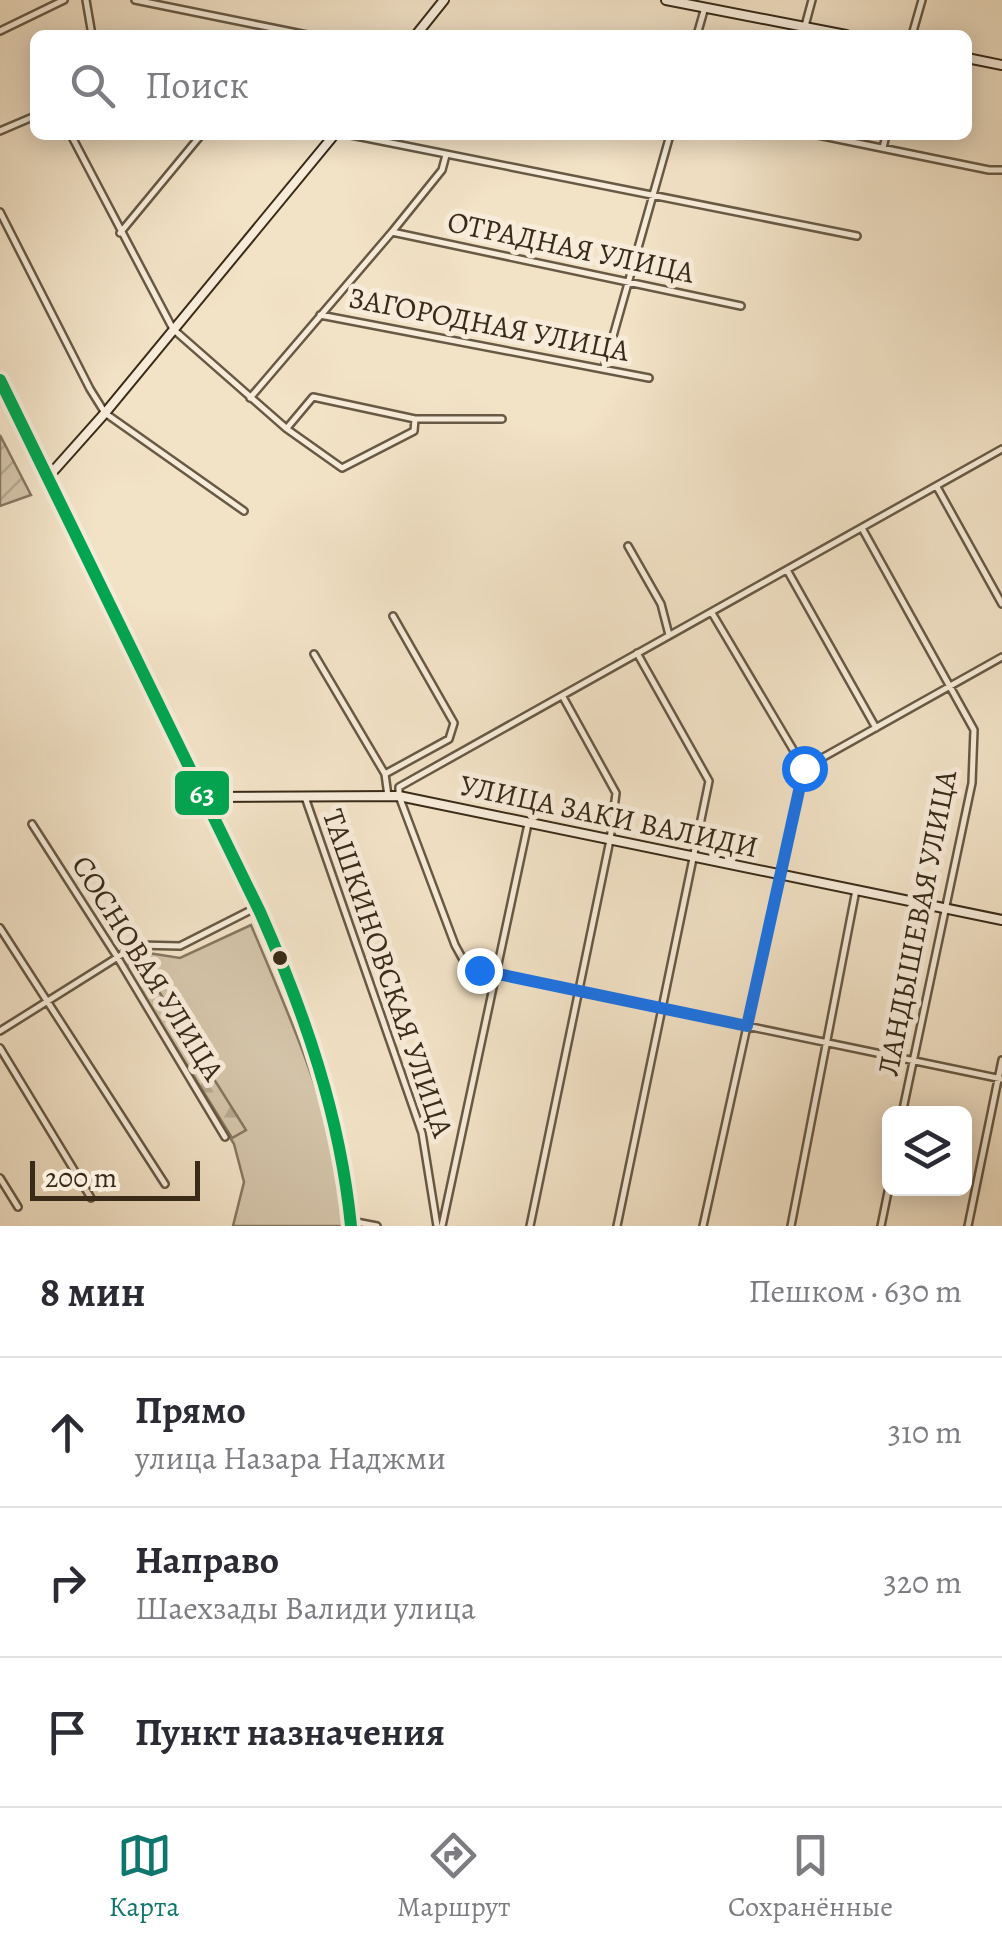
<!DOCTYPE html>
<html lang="ru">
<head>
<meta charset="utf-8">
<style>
	body { margin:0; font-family:Alegreya,serif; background:#f7f7f7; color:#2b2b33 }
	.controls { position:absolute; right:30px; bottom:30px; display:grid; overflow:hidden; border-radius:15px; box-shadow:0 5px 25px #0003 }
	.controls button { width:90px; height:90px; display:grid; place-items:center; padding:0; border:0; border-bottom:2px solid #e1e1e2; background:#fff; color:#2b2b33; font:50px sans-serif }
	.scale { position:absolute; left:30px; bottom:25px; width:170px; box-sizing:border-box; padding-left:10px; border:5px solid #392b18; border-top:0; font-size:28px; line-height:35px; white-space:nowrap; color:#392b18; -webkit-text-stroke:8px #f7ecda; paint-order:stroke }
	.stop { position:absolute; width:30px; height:30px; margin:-22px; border:8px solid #1a73e8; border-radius:50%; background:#fff }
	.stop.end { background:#1a73e8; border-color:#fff; box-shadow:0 2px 10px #0008 }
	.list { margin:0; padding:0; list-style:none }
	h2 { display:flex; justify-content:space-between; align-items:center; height:130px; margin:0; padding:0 40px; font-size:42px }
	h2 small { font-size:32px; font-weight:400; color:#7c7c81 }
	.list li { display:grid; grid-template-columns:65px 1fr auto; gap:30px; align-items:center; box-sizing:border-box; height:150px; padding:0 40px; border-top:2px solid #e1e1e2 }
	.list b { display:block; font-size:38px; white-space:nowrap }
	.list p { margin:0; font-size:32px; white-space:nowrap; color:#7c7c81 }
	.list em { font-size:32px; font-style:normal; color:#7c7c81 }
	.icon { flex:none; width:55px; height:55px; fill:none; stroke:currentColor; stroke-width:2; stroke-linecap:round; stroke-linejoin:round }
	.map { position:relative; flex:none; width:1002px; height:1226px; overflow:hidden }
	.search { position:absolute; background:#fff; box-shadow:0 5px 25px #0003; left:30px; right:30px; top:30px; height:110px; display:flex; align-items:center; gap:25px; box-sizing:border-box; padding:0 35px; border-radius:15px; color:#7c7c81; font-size:38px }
	.sheet { height:580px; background:#fff }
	nav { display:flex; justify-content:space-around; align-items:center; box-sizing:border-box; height:140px; border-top:2px solid #e1e1e2; background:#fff; font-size:28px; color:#7c7c81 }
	nav a { display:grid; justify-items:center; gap:5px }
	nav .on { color:#0f766e }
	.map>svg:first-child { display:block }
	.grass { fill:#d3c3a8; stroke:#867760; stroke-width:2.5 }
	.forest { fill:url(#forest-firs); stroke:#867760; stroke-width:2.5 }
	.garden { fill:url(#garden-furrows); stroke:#867760; stroke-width:2.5 }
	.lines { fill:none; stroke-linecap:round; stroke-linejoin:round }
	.street-casing { stroke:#675944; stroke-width:10 }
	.secondary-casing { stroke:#392b18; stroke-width:12 }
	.primary-casing { stroke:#392b18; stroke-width:12 }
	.street { stroke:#f7ecda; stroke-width:5 }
	.secondary { stroke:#f7ecda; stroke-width:8 }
	.primary { stroke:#f2e2c6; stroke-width:8 }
	.bus-1-casing { stroke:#f7ecda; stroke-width:20 }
	.bus-1 { stroke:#00a651; stroke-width:12 }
	.route { stroke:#1a73e8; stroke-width:12 }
	.bus-dot { fill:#392b18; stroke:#f7ecda; stroke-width:4 }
	.labels { text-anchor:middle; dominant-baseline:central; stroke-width:10; stroke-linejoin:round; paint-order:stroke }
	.street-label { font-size:30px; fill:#392b18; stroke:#f7ecda }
	.line-badge { stroke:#f7ecda; stroke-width:4 }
	.badge-label { font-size:28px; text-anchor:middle; font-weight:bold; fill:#fff }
</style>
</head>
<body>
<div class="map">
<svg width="1002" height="1226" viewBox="0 0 1002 1226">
	<defs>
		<pattern id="forest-firs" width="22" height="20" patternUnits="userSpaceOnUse" patternTransform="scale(2.5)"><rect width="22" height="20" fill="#d3c3a8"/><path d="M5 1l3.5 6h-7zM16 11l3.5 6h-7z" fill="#b6a890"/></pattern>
		<pattern id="garden-furrows" width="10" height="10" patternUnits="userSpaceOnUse" patternTransform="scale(2.5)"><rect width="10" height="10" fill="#d3c3a8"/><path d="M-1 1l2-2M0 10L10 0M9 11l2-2" fill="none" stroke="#b6a890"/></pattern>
	</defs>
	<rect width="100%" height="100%" fill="#f2e2c6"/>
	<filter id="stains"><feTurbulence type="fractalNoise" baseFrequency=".002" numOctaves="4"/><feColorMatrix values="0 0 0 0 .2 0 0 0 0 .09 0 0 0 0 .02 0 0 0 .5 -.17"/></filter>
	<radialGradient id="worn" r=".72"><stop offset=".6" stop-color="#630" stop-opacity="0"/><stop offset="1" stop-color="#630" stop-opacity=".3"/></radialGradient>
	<!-- grass -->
	<path class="grass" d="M251 925C293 1025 336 1116 344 1226H233L244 1182 234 1144 121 961 136 951 180 958Z"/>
	<!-- forest -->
	<path class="forest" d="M136 955 246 1130 232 1138 123 962Z"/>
	<!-- garden -->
	<path class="garden" d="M0 435 31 495 0 506Z"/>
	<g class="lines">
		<!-- street casing -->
		<g class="street-casing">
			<path id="street" d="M86 0 92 35
				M135 0 307 35
				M805 26 812 0
				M0 31 64 0
				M697 35 705 7
				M912 35 922 0
				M0 131 35 116
				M71 135 173 329 287 429 342 468 414 431 415 419
				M351 135 857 236
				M818 135 989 170H1002
				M883 148 886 135
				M0 212 90 389 105 413 244 511
				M392 232 741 306
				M120 233 201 135
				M320 315 649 378
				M604 368 670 135
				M250 398 392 232 442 170 446 155
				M287 428 313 397 415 419H502
				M1002 449 399 787V796L455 945 466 965 496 974 1002 1079
				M937 487 1002 604
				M863 530 974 730 972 783 902 1114
				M628 546 661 604 669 635
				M787 570 876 728
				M314 654 385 774 388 796
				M804 768 1002 657
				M385 774 449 739 454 723 393 616
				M305 797 422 1133 437 1226
				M32 824 116 955 225 1137
				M0 928 165 1184
				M0 1031 137 945 180 946 257 907
				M0 1048 91 1198
				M0 1178 18 1207
				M351 1221 377 1226
				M442 1226 528 824
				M530 1226 610 840 616 793 563 697
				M617 1226 709 781 637 653
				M703 1226 804 768 712 613
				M791 1226 856 890
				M881 1226 890 1182
				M968 1226 1002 1060"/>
		</g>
		<!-- secondary casing -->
		<g class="secondary-casing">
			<path id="secondary" d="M666 0 846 35
				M416 35 444 0
				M967 58 1002 65
				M48 477 105 413 334 135
				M204 797 399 796 1002 920"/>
		</g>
		<!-- primary casing -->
		<g class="primary-casing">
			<path id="primary" d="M0 380 260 912C305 1014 340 1115 351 1226"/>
		</g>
		<!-- street -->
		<use href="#street" class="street"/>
		<!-- secondary -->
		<use href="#secondary" class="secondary"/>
		<!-- primary -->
		<use href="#primary" class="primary"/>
		<!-- bus-1 casing -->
		<g class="bus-1-casing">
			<path id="bus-1" d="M0 380 260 912C305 1014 340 1115 351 1226"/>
		</g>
		<!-- bus-1 -->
		<use href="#bus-1" class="bus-1"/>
	</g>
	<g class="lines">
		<!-- route -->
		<path class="route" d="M479 970 747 1026 804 768"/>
	</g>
	<!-- markers -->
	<circle class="bus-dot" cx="280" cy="958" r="9"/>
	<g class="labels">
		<!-- street labels -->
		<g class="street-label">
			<text transform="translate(571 247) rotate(12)">ОТРАДНАЯ УЛИЦА</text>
			<text transform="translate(489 324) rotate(11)">ЗАГОРОДНАЯ УЛИЦА</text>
			<text transform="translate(609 816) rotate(12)">УЛИЦА ЗАКИ ВАЛИДИ</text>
			<text transform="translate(917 923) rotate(-79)">ЛАНДЫШЕВАЯ УЛИЦА</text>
			<text transform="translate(148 968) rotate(58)">СОСНОВАЯ УЛИЦА</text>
			<text transform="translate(388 973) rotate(71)">ТАШКИНОВСКАЯ УЛИЦА</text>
		</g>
	</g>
	<rect class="line-badge" x="173" y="769" width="58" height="48" rx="10" fill="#00a651"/>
	<g class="badge-label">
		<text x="202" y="803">63</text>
	</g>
	<rect width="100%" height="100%" filter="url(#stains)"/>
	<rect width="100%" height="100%" fill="url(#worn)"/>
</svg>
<div class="controls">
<button><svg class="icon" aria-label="layers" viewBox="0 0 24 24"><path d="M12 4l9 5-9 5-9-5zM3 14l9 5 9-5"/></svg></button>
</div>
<div class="scale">200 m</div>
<div class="stop" style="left:804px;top:768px"></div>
<div class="stop end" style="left:479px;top:970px"></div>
<div class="search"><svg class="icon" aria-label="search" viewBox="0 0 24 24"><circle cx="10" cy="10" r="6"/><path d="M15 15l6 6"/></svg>Поиск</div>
</div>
<section class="sheet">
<h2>8 мин<small>Пешком · 630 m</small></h2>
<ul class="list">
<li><svg class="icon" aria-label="ahead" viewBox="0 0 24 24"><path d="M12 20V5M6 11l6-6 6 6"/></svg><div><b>Прямо</b><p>улица Назара Наджми</p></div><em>310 m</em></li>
<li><svg class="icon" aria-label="right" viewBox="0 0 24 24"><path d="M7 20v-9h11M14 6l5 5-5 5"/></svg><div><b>Направо</b><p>Шаехзады Валиди улица</p></div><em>320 m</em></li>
<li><svg class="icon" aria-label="arrive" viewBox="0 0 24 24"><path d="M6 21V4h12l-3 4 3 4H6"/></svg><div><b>Пункт назначения</b></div></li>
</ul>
</section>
<nav>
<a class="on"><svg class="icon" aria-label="map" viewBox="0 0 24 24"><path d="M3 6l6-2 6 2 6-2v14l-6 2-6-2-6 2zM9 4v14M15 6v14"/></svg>Карта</a>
<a><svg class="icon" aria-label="directions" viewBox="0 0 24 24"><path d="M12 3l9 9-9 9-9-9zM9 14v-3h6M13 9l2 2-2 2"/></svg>Маршрут</a>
<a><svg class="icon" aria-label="saved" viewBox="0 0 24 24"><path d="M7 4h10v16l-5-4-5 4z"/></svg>Сохранённые</a>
</nav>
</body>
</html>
